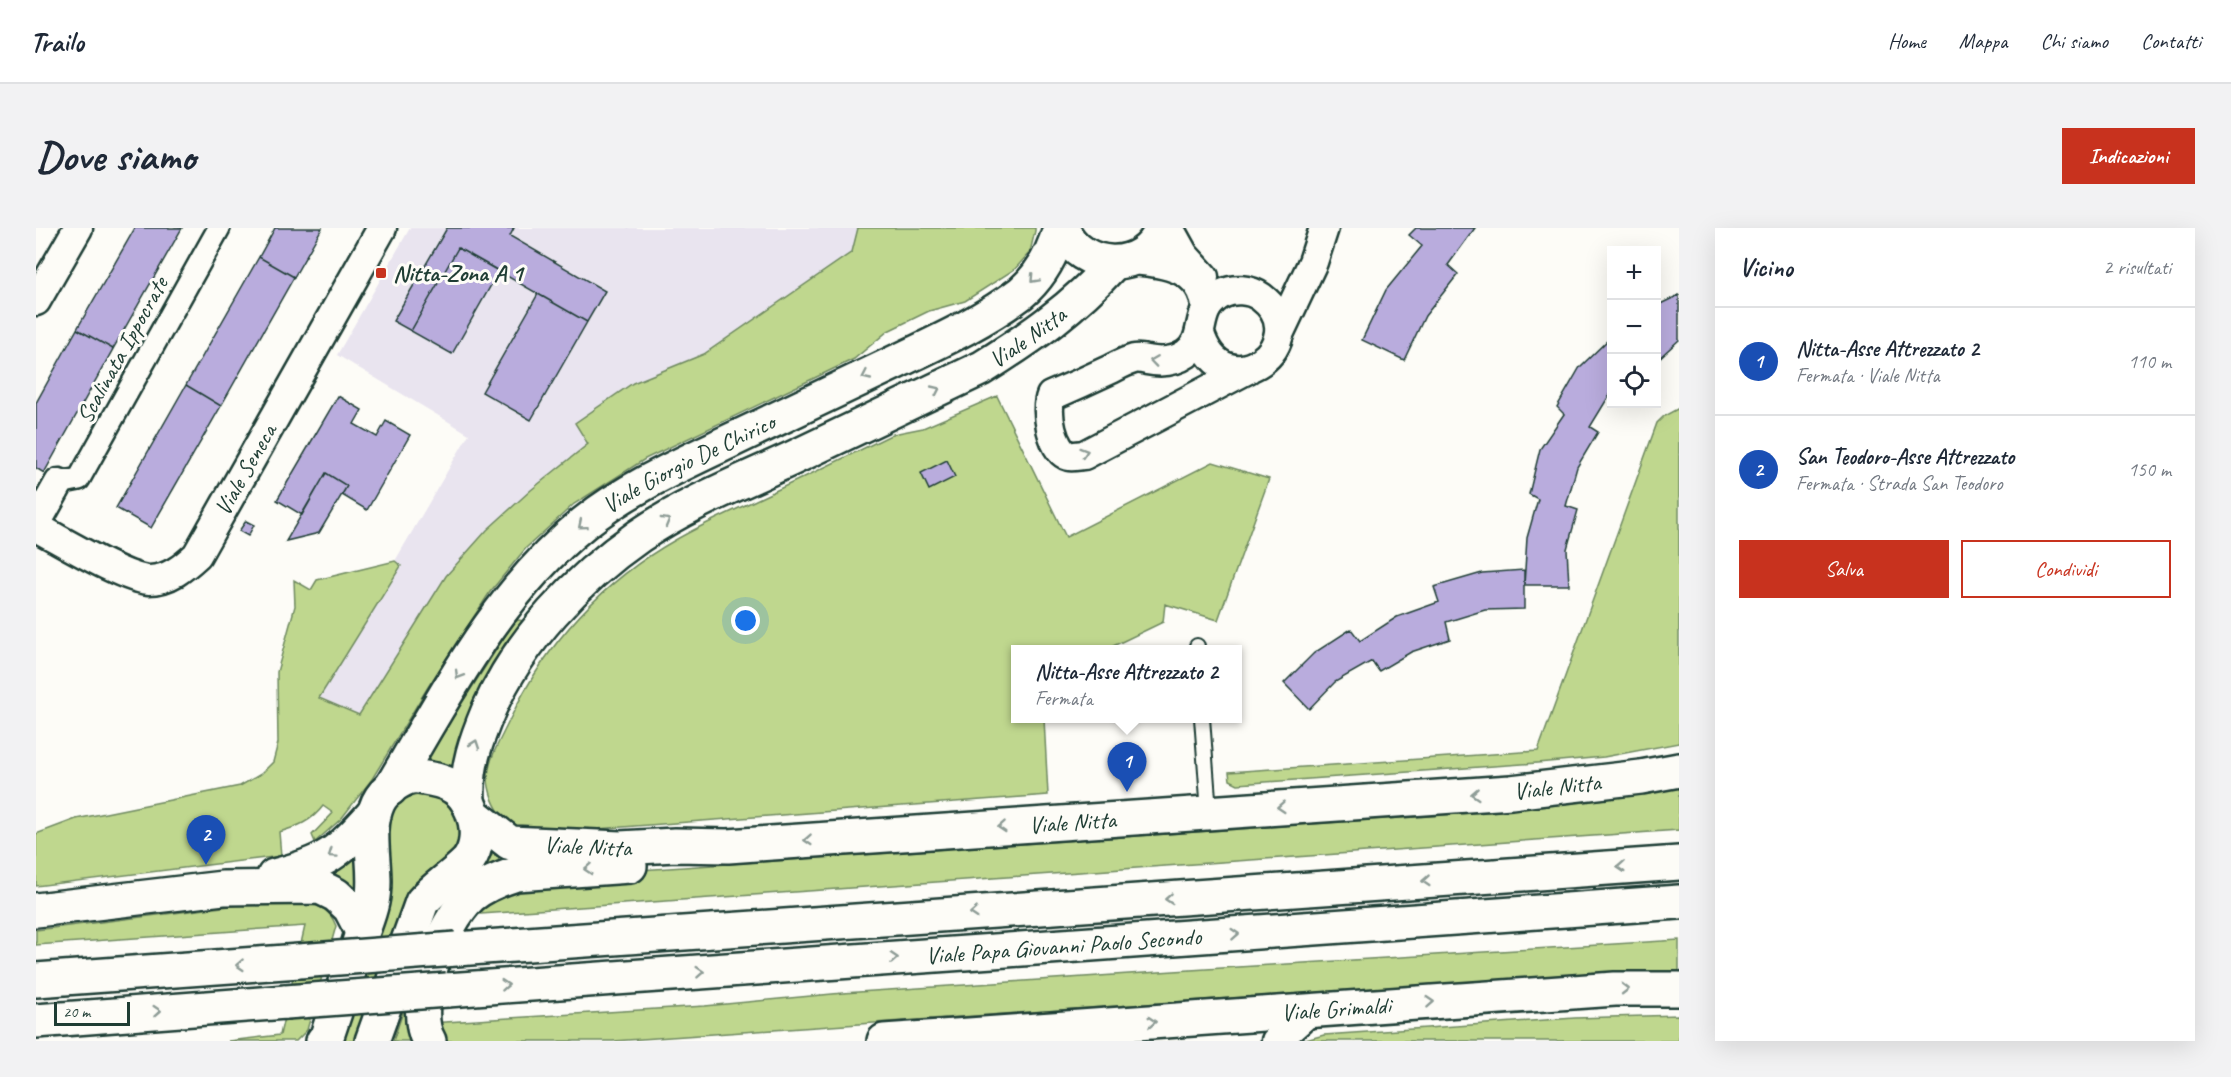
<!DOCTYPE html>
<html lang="it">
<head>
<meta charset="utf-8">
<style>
	body { margin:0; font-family:Caveat,sans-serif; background:#f2f2f3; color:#1f2937 }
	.controls { position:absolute; right:18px; top:18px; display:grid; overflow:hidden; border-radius:0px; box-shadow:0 6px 24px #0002 }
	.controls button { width:54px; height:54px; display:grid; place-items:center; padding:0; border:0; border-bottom:2px solid #e0e1e3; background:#fff; color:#1f2937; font:30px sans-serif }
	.scale { position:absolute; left:18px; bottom:15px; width:76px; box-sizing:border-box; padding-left:6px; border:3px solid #1f3d34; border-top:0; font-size:16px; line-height:21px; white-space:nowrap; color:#1f3d34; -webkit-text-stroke:4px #fdfcf7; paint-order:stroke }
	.you { position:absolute; left:710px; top:393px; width:21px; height:21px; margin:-15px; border:4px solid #fff; border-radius:50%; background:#1a73e8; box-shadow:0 0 0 9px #1a73e833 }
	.badge { display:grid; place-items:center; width:39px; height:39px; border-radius:50%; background:#c8321e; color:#fff; font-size:20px; font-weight:700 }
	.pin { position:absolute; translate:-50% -50px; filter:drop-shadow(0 2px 3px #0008) }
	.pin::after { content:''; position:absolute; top:32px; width:21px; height:18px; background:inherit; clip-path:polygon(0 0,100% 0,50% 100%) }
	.popup { position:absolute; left:975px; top:417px; width:231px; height:78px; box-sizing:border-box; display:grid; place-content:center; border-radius:0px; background:#fff; filter:drop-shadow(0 2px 4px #0005); font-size:20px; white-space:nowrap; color:#747a83 }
	.popup b { font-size:22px; color:#1f2937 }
	.popup::after { content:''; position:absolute; left:50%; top:100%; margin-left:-12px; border:12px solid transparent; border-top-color:#fff }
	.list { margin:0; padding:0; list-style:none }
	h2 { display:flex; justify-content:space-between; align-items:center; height:78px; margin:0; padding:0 24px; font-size:26px }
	h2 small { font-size:20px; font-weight:400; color:#747a83 }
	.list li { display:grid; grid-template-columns:39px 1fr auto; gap:18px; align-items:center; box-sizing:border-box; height:108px; padding:0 24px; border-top:2px solid #e0e1e3 }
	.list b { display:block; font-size:22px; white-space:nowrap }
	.list p { margin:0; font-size:20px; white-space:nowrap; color:#747a83 }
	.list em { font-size:20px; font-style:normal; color:#747a83 }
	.actions { display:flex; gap:12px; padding:18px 24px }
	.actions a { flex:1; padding:14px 0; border:2px solid #c8321e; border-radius:0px; text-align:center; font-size:21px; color:#c8321e }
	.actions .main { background:#c8321e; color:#fff }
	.icon { flex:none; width:33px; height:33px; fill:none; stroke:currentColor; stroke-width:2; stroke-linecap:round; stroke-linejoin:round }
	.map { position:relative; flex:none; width:1643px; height:813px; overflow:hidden; border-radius:0px }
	header { display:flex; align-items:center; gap:36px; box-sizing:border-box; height:84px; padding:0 30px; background:#fff; border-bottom:2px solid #e0e1e3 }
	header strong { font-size:28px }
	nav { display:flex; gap:33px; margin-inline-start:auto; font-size:21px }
	.intro { display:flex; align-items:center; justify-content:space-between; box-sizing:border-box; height:144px; padding:0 36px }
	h1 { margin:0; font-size:42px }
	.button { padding:15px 27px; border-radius:0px; background:#c8321e; color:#fff; font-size:21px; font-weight:700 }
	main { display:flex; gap:36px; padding:0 36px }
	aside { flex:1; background:#fff; border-radius:0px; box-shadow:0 6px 24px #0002 }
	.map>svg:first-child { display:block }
	.built { fill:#e9e4ef }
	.green { fill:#bfd78e; stroke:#6f8a61; stroke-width:1.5 }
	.building { fill:#b9acdd; stroke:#1f3d34; stroke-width:1.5 }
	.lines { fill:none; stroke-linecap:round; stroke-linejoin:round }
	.service-casing { stroke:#1f3d34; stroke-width:18 }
	.pedestrian-casing { stroke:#1f3d34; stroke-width:26 }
	.minor-casing { stroke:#1f3d34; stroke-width:33 }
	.secondary-casing { stroke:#1f3d34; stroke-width:38 }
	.primary-casing { stroke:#1f3d34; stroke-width:38 }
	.service { stroke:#fdfcf7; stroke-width:14 }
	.pedestrian { stroke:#fdfcf7; stroke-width:21 }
	.minor { stroke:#fdfcf7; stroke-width:28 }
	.secondary { stroke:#fdfcf7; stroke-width:33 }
	.primary { stroke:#fdfcf7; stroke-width:33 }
	.primary-bridge-casing { stroke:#1f3d34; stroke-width:38; stroke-linecap:butt }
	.primary-bridge { stroke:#fdfcf7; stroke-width:33 }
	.oneway { stroke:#8e9c96 }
	.poi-dot { fill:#c8321e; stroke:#fdfcf7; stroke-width:2 }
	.labels { text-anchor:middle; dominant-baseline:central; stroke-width:6; stroke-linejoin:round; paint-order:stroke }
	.poi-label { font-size:24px; font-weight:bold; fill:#1f3d34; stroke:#fdfcf7; text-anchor:start }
	.street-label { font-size:24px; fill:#1f3d34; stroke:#fdfcf7 }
</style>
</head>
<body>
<header>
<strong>Trailo</strong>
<nav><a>Home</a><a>Mappa</a><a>Chi siamo</a><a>Contatti</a></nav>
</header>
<div class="intro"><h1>Dove siamo</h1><a class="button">Indicazioni</a></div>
<main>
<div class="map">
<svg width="1643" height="813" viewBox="0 0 1643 813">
	<rect width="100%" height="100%" fill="#fdfcf7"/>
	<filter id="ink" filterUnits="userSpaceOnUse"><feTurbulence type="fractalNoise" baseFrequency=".0167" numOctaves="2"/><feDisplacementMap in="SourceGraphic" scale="12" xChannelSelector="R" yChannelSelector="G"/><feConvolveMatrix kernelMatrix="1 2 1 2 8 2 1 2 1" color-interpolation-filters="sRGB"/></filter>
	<g filter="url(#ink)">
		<!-- built -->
		<path class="built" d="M374 0H822L816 24 668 126 597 155 539 195 571 243 480 315 327 545 283 470 365 338 359 333 433 206 301 127Z"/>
		<!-- green -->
		<path class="green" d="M822 0H999V3L994 24 979 41 929 73 893 83 852 103 818 131 609 231 538 276 490 320 454 364 392 459 336 551 305 591 279 614 276 607 297 585 287 578C276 593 261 599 243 604L245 628 0 658V606L40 591 204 558 225 546 237 534 242 515 241 444 259 378 258 352 275 362 281 352 359 333 365 338 283 470 323 487 410 348 451 302 495 262 552 216 539 195 597 155 668 126 816 24Z
			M961 168 1030 309 1177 234 1233 251 1182 392 1129 376 1127 394 1071 421 980 422V490L1008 491 1012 567 520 604C485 604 461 597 453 559 448 536 465 511 474 491 510 415 568 352 641 311 667 296 695 284 722 271 767 250 812 228 857 206L887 200Z
			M1643 180V515L1568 529 1501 535 1202 556 1194 552 1193 544 1502 523 1621 195 1628 188Z
			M482 392 489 393 421 542 388 534 476 397Z
			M1643 560V602L430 687 488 650 1464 583 1549 574Z
			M390 565C403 568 417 574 421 588 432 624 413 628 390 646 385 650 381 656 378 661L320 813H303L354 652 350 596 358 578 365 571Z
			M323 622V646L319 668 286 648Z
			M457 626 462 630 465 637 442 653 383 813H357L403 679 442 644Z
			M267 669 269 676C285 677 294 682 300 698L271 802 260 813H192L244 807 269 698 0 717V702Z
			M1643 712V743L1572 744 577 813H403L394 795 669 778 807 765 1138 743Z
			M1643 787V813H1266L1288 807 1539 790Z"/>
		<!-- building -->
		<path class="building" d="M99 0H146L77 121 41 101Z
			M239 0H286L258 49 223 29Z
			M411 0H478L474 8 569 63 551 94 422 20 375 103 357 93Z
			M1380 0H1439L1412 37 1422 46 1389 88 1368 132 1326 112 1350 62 1386 18 1373 7Z
			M422 20 463 43 416 126 375 103Z
			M223 29 258 49 185 178 150 157Z
			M502 66 551 94 495 192 446 164Z
			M1643 67V112L1620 133V78Z
			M41 101 77 121 8 245 0 240V175Z
			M1574 110 1576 163 1554 199 1562 204 1541 239 1530 278 1542 282 1531 321 1533 357H1488L1491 310 1502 271 1493 266 1504 221 1528 186 1521 179 1544 139Z
			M150 157 185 178 115 300 80 280Z
			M302 168 326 182 318 196 341 209 350 193 374 207 331 282 306 267 311 258 290 245 266 287 241 272Z
			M911 232 919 249 893 262 885 245Z
			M290 245 311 258 283 305 250 313Z
			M210 293 218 297 212 308 203 303Z
			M1488 342V381L1449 382 1410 394 1414 411 1375 424 1343 443 1336 433 1299 454 1273 481 1248 455 1278 425 1315 401 1324 413 1361 389 1403 374 1398 359 1446 345Z"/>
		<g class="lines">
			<!-- service casing -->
			<g class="service-casing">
				<path id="service" d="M1161 418V422
					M1166 490 1173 584"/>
			</g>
			<!-- pedestrian casing -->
			<g class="pedestrian-casing">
				<path id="pedestrian" d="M23 255 43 251 183 0"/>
			</g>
			<!-- minor casing -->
			<g class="minor-casing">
				<g id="minor">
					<path d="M1133 0 1148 27 1168 49"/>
					<path d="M1094 32C1128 34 1168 40 1170 81"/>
					<path d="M0 73 42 0"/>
					<path d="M1164 106C1189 185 1282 112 1225 69 1214 61 1197 60 1186 66 1156 82 1173 110 1150 126 1138 134 1126 135 1111 132 1107 131 1102 130 1098 131 1090 133 1081 138 1073 142 1054 151 1034 160 1015 168 1009 183 1016 223 1033 228 1037 229 1044 227 1048 227L1212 141"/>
					<path d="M1243 106 1277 34 1288 0"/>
					<path d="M0 296 23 255"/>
					<path id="s1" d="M0 299C25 312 88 351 113 352 133 352 148 339 161 327L346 0"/>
					<path d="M1240 813 1275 782"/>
				</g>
			</g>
			<!-- secondary casing -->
			<g class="secondary-casing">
				<g id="secondary">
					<path d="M1026 0C1044 44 1109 47 1126 0"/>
					<path id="s2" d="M354 561C410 467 462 364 548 295 592 260 644 237 694 213 750 186 806 160 862 133 904 113 948 93 985 65 1005 48 1017 25 1024 0"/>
					<path id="s3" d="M432 573C430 539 440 512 453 481 484 412 541 351 603 308 650 276 705 254 757 230 820 200 883 170 946 140 997 108 1037 80 1078 35"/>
					<path id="s4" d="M438 587 474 615 584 620 639 617 692 618 1475 564 1605 549 1643 542"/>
					<path d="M238 648C291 635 302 625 338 585"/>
					<path d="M0 682 187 660 284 659 300 667 314 680 326 703"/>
					<path d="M287 813 291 808C301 778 311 748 322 718 326 703 333 689 336 674 343 642 328 606 342 575 348 562 368 547 382 549 395 551 407 552 417 559 440 572 449 615 430 635 416 649 399 659 386 674L336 813"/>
					<path d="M393 813C372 778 407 694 435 668 448 657 464 651 480 646L594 638"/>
					<path id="s5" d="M848 813 1579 761H1643"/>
				</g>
			</g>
			<!-- primary casing -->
			<g class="primary-casing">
				<g id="primary">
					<path d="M420 721 1643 635"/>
					<path d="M0 752 263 733"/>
					<path id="s6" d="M411 762 1643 674"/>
					<path d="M0 793 250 774"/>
				</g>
			</g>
			<!-- service -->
			<use href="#service" class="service"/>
			<!-- pedestrian -->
			<use href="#pedestrian" class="pedestrian"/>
			<!-- minor -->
			<use href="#minor" class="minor"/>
			<!-- secondary -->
			<use href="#secondary" class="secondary"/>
			<!-- primary -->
			<use href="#primary" class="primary"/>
			<!-- primary-bridge casing -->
			<g class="primary-bridge-casing">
				<path id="primary-bridge" d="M263 733 420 721
					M250 774 411 762"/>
			</g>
			<!-- primary-bridge -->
			<use href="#primary-bridge" class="primary-bridge"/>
		</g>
		<!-- one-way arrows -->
		<defs><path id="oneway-chevron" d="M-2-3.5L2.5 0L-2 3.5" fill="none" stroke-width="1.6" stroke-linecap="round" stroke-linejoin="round" transform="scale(1.5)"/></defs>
		<g class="oneway">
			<use href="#oneway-chevron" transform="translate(998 51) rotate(133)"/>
			<use href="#oneway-chevron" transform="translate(1118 133) rotate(-172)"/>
			<use href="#oneway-chevron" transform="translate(830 148) rotate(155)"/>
			<use href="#oneway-chevron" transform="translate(900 162) rotate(-25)"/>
			<use href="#oneway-chevron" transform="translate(1048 224) rotate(-18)"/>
			<use href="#oneway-chevron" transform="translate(630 293) rotate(-30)"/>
			<use href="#oneway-chevron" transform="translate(546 297) rotate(140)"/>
			<use href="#oneway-chevron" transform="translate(423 447) rotate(121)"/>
			<use href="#oneway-chevron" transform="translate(439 516) rotate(-71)"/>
			<use href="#oneway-chevron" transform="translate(1439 566) rotate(176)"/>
			<use href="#oneway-chevron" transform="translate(1245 579) rotate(176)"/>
			<use href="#oneway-chevron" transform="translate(966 599) rotate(176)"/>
			<use href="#oneway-chevron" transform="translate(772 612) rotate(176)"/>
			<use href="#oneway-chevron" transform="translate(296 626) rotate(145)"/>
			<use href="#oneway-chevron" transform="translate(1585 639) rotate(176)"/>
			<use href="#oneway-chevron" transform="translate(552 641) rotate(176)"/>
			<use href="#oneway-chevron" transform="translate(1390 653) rotate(176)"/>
			<use href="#oneway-chevron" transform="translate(1133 671) rotate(176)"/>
			<use href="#oneway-chevron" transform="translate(938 685) rotate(176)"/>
			<use href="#oneway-chevron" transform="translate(1199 706) rotate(-4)"/>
			<use href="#oneway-chevron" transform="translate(858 730) rotate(-4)"/>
			<use href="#oneway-chevron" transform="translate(204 737) rotate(176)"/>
			<use href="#oneway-chevron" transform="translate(664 744) rotate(-4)"/>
			<use href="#oneway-chevron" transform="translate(469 757) rotate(-4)"/>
			<use href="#oneway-chevron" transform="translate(1589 761)"/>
			<use href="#oneway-chevron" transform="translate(1394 774) rotate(-4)"/>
			<use href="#oneway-chevron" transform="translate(121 783) rotate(-4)"/>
			<use href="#oneway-chevron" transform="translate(1116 794) rotate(-4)"/>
		</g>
	</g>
	<!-- markers -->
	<rect class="poi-dot" x="339" y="39" width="12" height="12" rx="3"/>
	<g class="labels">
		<!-- poi labels -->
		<g class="poi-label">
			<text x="357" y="45">Nitta-Zona A 1</text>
		</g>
		<!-- street labels -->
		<g class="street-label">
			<text stroke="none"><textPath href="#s3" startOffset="764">Viale Nitta</textPath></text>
			<text transform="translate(86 122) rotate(-61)">Scalinata Ippocrate</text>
			<text stroke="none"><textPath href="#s2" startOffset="452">Viale Giorgio De Chirico</textPath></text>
			<text stroke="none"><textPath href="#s1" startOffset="279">Viale Seneca</textPath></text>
			<text stroke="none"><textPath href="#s4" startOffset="1095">Viale Nitta</textPath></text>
			<text stroke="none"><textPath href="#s4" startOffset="609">Viale Nitta</textPath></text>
			<text stroke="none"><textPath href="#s4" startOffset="123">Viale Nitta</textPath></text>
			<text stroke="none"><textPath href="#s6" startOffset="618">Viale Papa Giovanni Paolo Secondo</textPath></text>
			<text stroke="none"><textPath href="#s5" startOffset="453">Viale Grimaldi</textPath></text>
		</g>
	</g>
</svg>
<div class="controls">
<button>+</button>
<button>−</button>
<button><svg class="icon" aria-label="locate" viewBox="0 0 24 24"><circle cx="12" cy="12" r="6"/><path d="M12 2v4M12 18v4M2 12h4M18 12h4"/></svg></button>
</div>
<div class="scale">20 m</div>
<div class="you"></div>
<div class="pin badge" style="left:1091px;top:564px;background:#1a4fb4">1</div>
<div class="popup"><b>Nitta-Asse Attrezzato 2</b>Fermata</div>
<div class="pin badge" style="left:170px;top:637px;background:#1a4fb4">2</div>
</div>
<aside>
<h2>Vicino<small>2 risultati</small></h2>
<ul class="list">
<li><span class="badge" style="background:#1a4fb4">1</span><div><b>Nitta-Asse Attrezzato 2</b><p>Fermata · Viale Nitta</p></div><em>110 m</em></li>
<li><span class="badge" style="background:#1a4fb4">2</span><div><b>San Teodoro-Asse Attrezzato</b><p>Fermata · Strada San Teodoro</p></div><em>150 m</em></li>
</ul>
<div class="actions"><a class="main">Salva</a><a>Condividi</a></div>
</aside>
</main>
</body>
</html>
